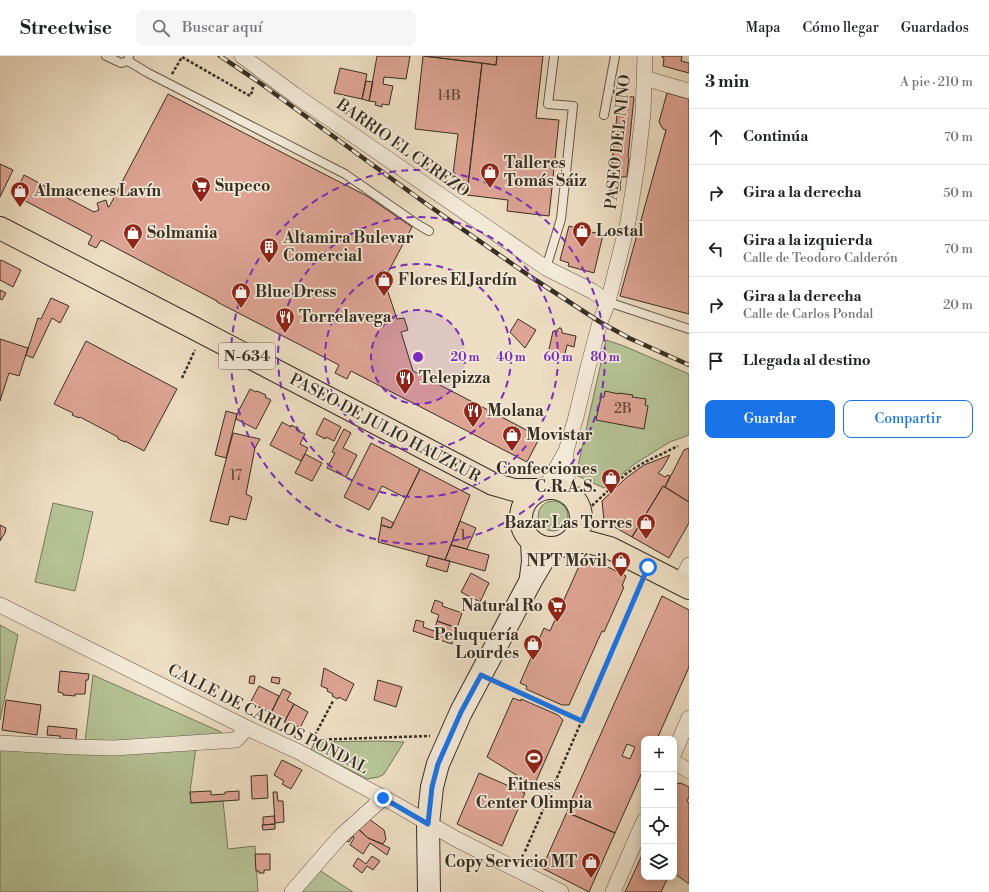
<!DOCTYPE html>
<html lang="es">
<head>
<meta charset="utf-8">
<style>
	body { margin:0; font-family:"Libre Bodoni",serif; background:#f6f6f6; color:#202124 }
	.controls { position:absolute; right:12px; bottom:12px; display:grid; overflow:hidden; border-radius:8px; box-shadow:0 2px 10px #0003 }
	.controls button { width:36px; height:36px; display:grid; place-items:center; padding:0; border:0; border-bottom:1px solid #e0e0e0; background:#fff; color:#202124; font:20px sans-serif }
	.stop { position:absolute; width:12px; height:12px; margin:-9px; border:3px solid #1a73e8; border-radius:50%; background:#fff }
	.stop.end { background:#1a73e8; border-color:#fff; box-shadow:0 1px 4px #0008 }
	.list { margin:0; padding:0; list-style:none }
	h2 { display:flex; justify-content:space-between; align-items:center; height:52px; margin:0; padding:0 16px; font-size:17px }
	h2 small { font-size:13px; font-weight:400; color:#757577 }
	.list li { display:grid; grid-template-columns:26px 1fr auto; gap:12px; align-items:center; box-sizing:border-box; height:56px; padding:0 16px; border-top:1px solid #e0e0e0 }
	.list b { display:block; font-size:15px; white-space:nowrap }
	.list p { margin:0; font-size:13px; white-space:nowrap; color:#757577 }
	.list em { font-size:13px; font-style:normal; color:#757577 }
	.actions { display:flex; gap:8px; padding:12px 16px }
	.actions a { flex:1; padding:9px 0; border:1px solid #1a73e8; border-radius:8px; text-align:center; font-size:14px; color:#1a73e8 }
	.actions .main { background:#1a73e8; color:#fff }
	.icon { flex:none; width:22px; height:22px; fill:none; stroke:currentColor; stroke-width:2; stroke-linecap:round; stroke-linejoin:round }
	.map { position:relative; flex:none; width:689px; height:836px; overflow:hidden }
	header { display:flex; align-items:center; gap:24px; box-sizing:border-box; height:56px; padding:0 20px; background:#fff; border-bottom:1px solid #e0e0e0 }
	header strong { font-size:19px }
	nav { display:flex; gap:22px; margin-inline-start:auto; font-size:14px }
	.search { width:280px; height:36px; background:#f6f6f6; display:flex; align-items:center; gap:10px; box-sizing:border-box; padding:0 14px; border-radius:8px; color:#757577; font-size:15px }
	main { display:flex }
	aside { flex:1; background:#fff }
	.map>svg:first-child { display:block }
	.green { fill:#b5c295; stroke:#76785d }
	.building { fill:#dda393; stroke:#372f25; fill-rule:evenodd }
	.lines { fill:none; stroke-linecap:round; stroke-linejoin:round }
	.service-casing { stroke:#645a4c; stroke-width:10 }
	.minor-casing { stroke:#645a4c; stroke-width:16 }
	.secondary-casing { stroke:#372f25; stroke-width:24 }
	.trunk-casing { stroke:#372f25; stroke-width:24 }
	.path { stroke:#372f25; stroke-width:2.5; stroke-dasharray:3 2; stroke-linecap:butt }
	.service { stroke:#f3e9d7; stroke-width:8 }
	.minor { stroke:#f3e9d7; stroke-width:15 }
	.secondary { stroke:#f3e9d7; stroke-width:22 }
	.trunk { stroke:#edddc2; stroke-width:22 }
	.rail-casing { stroke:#372f25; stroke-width:4.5 }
	.rail { stroke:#f3e9d7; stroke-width:3; stroke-dasharray:9; stroke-linecap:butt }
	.route { stroke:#1a73e8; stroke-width:5 }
	.ring { fill:none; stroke:#7b2cbf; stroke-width:2; stroke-dasharray:7 5 }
	.labels { text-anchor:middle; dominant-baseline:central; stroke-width:3.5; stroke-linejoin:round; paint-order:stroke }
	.number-label { font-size:14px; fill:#604c40 }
	.shield { fill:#f3e9d7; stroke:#6f675a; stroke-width:1 }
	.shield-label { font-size:15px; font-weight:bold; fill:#372f25 }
	.street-label { font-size:16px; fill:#372f25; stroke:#f3e9d7 }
	.poi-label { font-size:16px; font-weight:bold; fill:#372f25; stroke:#f3e9d7; text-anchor:start }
	.centre { fill:#7b2cbf; stroke:#f3e9d7; stroke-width:2 }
	.ring-label { font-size:12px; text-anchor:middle; font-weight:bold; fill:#7b2cbf; stroke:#f3e9d7; stroke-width:3.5; stroke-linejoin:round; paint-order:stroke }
</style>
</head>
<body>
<header>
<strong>Streetwise</strong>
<div class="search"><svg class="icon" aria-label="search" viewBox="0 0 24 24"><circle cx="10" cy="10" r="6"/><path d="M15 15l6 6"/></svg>Buscar aquí</div>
<nav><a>Mapa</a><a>Cómo llegar</a><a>Guardados</a></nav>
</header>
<main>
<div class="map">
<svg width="689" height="836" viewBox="0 0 689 836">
	<rect width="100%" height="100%" fill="#edddc2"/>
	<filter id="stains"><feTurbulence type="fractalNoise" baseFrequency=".005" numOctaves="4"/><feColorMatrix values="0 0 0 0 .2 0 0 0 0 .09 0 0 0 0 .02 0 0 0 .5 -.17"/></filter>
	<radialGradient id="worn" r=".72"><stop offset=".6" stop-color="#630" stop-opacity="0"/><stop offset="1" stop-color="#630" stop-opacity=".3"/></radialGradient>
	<!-- green -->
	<path class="green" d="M606 284 624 290 689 318V379L670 386 636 407 604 432 576 419Z
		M538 460a15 15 0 1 1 30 0a15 15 0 1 1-30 0Z
		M53 447 93 456 75 535 35 526Z
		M0 569 18 579 0 664Z
		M93 619 221 676 223 678V680L85 686Z
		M379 685 404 686 384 718 379 721 367 723 312 695 311 694 314 687 317 686Z
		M0 689 196 691 190 736 191 747 223 745 228 793 255 790 258 836H0Z
		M316 812 353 836H295Z"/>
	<!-- building -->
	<path class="building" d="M377 0H410L406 23 384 21 383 28 393 30 389 49 382 48V51L375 49 376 46 369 45Z
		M423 0 482 7 467 136 452 126 458 78 415 73Z
		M424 0H497L496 9Z
		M497 0H543L536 62 559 64 549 160 507 155 508 144 467 139 482 7 496 9Z
		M662 0H682L681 5 689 7V17L663 10 664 2 662 1Z
		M340 12 367 18 362 43 334 37Z
		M366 25 373 26 369 45 362 43Z
		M667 37 689 43V258L620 240 666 74 663 73 659 66Z
		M168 38 367 140 412 171 384 224 397 263 404 262 408 274 401 276 413 315 540 381 527 406 351 315 347 323 335 317 339 309 217 246V245L101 184 96 192 88 188 92 180 14 139 24 119 94 156 99 154 97 147 106 144 108 151H109Z
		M619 40 634 41 628 101H629L627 120 626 121H621L620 135 609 134Z
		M0 108 13 114 0 141Z
		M569 170 603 179 594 217 568 210 569 207 560 204Z
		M1 204 21 214 13 231 0 224V205Z
		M0 234 6 237 2 244 0 243Z
		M51 242 69 250 60 267 52 262 33 302 26 299 38 262 41 263Z
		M518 263 536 274 525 292 510 276Z
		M559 272H561L562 275V277L576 280 574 291 567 289 564 302 548 298 553 275 557 276V274Z
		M0 283 28 292 19 320 9 317 0 345Z
		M86 285 177 333 144 395 125 385V386L118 383V381L80 361 79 362 72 359 73 357 54 348Z
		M250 333 256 336 257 335 266 339 265 341 271 344 256 373 236 363 237 358Z
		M605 335 619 338V337L633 339 632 341 646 343 645 349 648 350 644 373 596 364 601 341H604Z
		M226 355 237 358 226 402 215 399Z
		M324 362 341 371 334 385 326 381 325 383 316 378Z
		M282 366 291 371V369L297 372 296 374 305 378 300 388 308 392 301 405 270 389Z
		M344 373 351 377 343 392 357 399 346 421 327 412 335 397 332 396Z
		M233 377 260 383 255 392 246 438 252 441 246 464 230 460 228 469 210 465Z
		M371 387 420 413 406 442 382 430 369 454 344 441Z
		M689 392V446L665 431 684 394Z
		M305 398 322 407 312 425 295 417Z
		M670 399 662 413 658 417 665 421 668 419 670 420 665 431 663 430 632 481 604 465 602 445 626 422 644 409Z
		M420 413 470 439 445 504 378 486 381 469 391 472Z
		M663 430 689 446V467L669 502 632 481Z
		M382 461 394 467 391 472 381 469Z
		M460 465 476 472 467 493 451 489Z
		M0 469 6 472 5 475H6L0 485Z
		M451 489 489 499 485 515 445 504Z
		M584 499 626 520 622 530 624 531 604 576 602 575 569 649H562L526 633 527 630 520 627 544 572 550 575Z
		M429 500 450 505 447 516 426 510Z
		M471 517 489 527 480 546 461 536Z
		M662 540 689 554V611L657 683H644V712L615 777 568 757 569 755 567 754ZM627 688 635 691 630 703 622 700Z
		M435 544 443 547 442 550 462 557 457 572 437 565 439 559 431 556Z
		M416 564 424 566 423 571 434 575 437 565 457 572 452 588 413 575Z
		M324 612 354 628 346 645 339 641 338 643 332 640 333 638 327 635 328 633 321 630Z
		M60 615 89 618 88 624H86L85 638H75V640L63 639V637L58 636Z
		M250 620H255L254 628 249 627Z
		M272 621 280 622 279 628 271 626Z
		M378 624 402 631 396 651 374 644Z
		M259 630 279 640 271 657 250 647Z
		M283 633 291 637 287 644 294 648 285 665 271 657Z
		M513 642 521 645V643L558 659 563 664 534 730 487 701Z
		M6 644 41 649 37 679 2 674Z
		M294 648 308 656 300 672 291 667 290 669 284 666Z
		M48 670 77 673 76 684 60 682V680L47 679Z
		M282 704 302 714 291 733 282 728 284 725 274 719Z
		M479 717 525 737 502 790 457 768Z
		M267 719 268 742 252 743 251 720Z
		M681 727 689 731V741L687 745 689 747V828L674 817V728Z
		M211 735V739L225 738V736L239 735V744L191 747 190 736Z
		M273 736H277L278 745H283L284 766 275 767Z
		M567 756 615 777 589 836 542 812Z
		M274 760 275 768 263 769V761Z
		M369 763 384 774 386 783 383 788 368 782 355 770 361 765 365 769Z
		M275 768V773L263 774 262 769Z
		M355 770 368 782 390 792 387 799 370 787 363 798 350 789 354 782 353 780 349 786 342 783Z
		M255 798H270V814H264V817H259V815H256Z
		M642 799 644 800V821H668L661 836H662H625Z
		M372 800 380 805 373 814 367 810 362 817 353 810 358 802 366 808Z"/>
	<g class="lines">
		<!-- service casing -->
		<g class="service-casing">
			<path id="service" d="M106 0 121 7 128 5 129 0
				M128 5 148 17 345 118 417 168 429 175
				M604 59 615 0
				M546 212 561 163 573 50 548 48 554 0
				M608 246 689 273"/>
		</g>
		<!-- minor casing -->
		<g class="minor-casing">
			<path id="minor" d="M242 0 295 39 546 212 592 235 608 246
				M644 22 689 35
				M566 396V415L570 439
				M546 431 566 395 576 361 588 311 600 266 608 246 628 166 637 110 643 57 645 0
				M680 527 689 509
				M0 549 247 672 299 696 397 749 456 783 561 836
				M0 687 76 691 114 692 236 684 247 672
				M674 697 689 662
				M674 706 689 715
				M292 836 325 798 341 780 383 742
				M613 836 644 765"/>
		</g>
		<!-- secondary casing -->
		<g class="secondary-casing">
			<path id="secondary" d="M531 521 533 505 532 486
				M429 836 428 768 432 731 438 708 461 656 530 526 550 492"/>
		</g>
		<!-- trunk casing -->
		<g class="trunk-casing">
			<path id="trunk" d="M0 172 188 269 493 428 514 434H538
				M521 462a30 30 0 1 1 60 0a30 30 0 1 1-60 0Z
				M569 486H588L610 492 689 532"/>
		</g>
		<!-- path -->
		<path class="path" d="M172 18 182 1 250 40 252 36 253 31
			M182 322 195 294
			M581 460 627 417 643 407 678 390
			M497 626 582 665
			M309 684 430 680
			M314 684 315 679 333 645
			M523 800 641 528"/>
		<!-- service -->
		<use href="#service" class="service"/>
		<!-- minor -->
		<use href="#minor" class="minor"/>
		<!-- secondary -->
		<use href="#secondary" class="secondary"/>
		<!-- trunk -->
		<use href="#trunk" class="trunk"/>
		<!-- rail casing -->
		<g class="rail-casing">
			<path id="rail" d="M220 0 260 27 425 147 531 221 600 266 629 282 689 309"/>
		</g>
		<!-- rail -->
		<use href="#rail" class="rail"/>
	</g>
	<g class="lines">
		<!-- route -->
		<path class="route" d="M383 742 428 768 432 731 438 708 461 656 481 619 582 665 648 511"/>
	</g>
	<!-- distance rings -->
	<circle cx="418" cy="301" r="47" fill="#7b2cbf" fill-opacity=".12"/>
	<g class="ring">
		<circle cx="418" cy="301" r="47"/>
		<circle cx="418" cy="301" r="93"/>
		<circle cx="418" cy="301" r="140"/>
		<circle cx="418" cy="301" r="187"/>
	</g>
	<!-- icons -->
	<defs>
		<g id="shop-pin" transform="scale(1)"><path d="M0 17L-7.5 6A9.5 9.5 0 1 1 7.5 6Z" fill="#8f2418" stroke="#f3e9d7"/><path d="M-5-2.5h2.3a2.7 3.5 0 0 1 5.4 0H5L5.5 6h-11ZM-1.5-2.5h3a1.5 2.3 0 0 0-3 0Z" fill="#fff"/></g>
		<g id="supermarket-pin" transform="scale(1)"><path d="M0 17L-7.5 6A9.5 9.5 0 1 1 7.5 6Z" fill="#8f2418" stroke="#f3e9d7"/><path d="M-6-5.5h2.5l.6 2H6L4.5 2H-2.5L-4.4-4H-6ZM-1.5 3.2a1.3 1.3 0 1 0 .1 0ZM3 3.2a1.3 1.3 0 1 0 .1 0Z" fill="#fff"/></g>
		<g id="building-pin" transform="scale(1)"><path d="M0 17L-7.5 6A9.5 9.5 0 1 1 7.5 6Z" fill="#8f2418" stroke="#f3e9d7"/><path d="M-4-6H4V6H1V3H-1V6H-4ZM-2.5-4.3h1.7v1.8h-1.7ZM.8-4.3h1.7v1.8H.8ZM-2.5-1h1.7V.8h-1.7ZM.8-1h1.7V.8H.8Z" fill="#fff"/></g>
		<g id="restaurant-pin" transform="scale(1)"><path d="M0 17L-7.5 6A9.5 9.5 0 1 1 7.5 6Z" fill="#8f2418" stroke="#f3e9d7"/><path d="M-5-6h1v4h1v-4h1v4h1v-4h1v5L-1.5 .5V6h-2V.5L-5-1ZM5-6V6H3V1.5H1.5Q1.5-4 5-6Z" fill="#fff"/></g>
		<g id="stadium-pin" transform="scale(1)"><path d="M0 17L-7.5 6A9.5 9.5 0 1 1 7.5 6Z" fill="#8f2418" stroke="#f3e9d7"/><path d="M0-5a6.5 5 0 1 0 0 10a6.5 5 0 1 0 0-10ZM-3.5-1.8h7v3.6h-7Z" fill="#fff"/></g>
	</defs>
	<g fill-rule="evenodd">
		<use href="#shop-pin" x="490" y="116"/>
		<use href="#supermarket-pin" x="201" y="130"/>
		<use href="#shop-pin" x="20" y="135"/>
		<use href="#shop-pin" x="582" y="175"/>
		<use href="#shop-pin" x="133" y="177"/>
		<use href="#building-pin" x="269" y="191"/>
		<use href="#shop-pin" x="384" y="224"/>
		<use href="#shop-pin" x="241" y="236"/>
		<use href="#restaurant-pin" x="285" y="261"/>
		<use href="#restaurant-pin" x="405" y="322"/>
		<use href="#restaurant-pin" x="473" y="355"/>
		<use href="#shop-pin" x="512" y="379"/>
		<use href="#shop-pin" x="611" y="422"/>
		<use href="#shop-pin" x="646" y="467"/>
		<use href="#shop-pin" x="621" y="505"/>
		<use href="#supermarket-pin" x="557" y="550"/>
		<use href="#shop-pin" x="533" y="588"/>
		<use href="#stadium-pin" x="534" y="702"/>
		<use href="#shop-pin" x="591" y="806"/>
	</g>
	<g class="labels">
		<!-- number labels -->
		<g class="number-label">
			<text x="449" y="40">14B</text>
			<text x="623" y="353">2B</text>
			<text x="236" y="420">17</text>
			<text x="463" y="480">1</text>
		</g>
		<!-- shield labels -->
		<rect class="shield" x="219" y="287" width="56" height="26" rx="3"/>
		<g class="shield-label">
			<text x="247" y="300">N-634</text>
		</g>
		<!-- street labels -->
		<g class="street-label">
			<text transform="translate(618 86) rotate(-84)">PASEO DEL NIÑO</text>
			<text transform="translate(403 92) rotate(35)">BARRIO EL CEREZO</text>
			<text transform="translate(385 372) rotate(28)">PASEO DE JULIO HAUZEUR</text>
			<text transform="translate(268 663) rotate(27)">CALLE DE CARLOS PONDAL</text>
		</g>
		<!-- poi labels -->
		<g class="poi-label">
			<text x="504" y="107">Talleres<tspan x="504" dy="18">Tomás Sáiz</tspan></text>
			<text x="215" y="130">Supeco</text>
			<text x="34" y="135">Almacenes Lavín</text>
			<text x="596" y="175">Lostal</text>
			<text x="147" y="177">Solmania</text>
			<text x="283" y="182">Altamira Bulevar<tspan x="283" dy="18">Comercial</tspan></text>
			<text x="398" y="224">Flores El Jardín</text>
			<text x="255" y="236">Blue Dress</text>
			<text x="299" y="261">Torrelavega</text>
			<text x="419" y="322">Telepizza</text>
			<text x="487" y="355">Molana</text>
			<text x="526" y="379">Movistar</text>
			<text x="597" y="413" text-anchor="end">Confecciones<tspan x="597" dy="18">C.R.A.S.</tspan></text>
			<text x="632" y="467" text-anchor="end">Bazar Las Torres</text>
			<text x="607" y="505" text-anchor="end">NPT Móvil</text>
			<text x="543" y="550" text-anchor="end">Natural Ro</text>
			<text x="519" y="579" text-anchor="end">Peluquería<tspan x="519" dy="18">Lourdes</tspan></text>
			<text x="534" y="729" text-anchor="middle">Fitness<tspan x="534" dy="18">Center Olimpia</tspan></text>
			<text x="577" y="806" text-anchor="end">Copy Servicio MT</text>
		</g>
	</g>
	<circle cx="418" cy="301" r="6" class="centre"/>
	<g class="ring-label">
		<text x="465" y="305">20 m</text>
		<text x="511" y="305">40 m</text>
		<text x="558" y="305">60 m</text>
		<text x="605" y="305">80 m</text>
	</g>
	<rect width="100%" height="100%" filter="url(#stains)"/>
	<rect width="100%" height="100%" fill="url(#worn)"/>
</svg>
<div class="controls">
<button>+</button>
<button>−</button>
<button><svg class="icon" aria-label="locate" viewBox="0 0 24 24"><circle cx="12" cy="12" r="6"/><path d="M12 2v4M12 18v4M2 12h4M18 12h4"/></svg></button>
<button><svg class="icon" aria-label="layers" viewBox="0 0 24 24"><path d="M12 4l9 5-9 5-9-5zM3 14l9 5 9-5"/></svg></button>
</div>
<div class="stop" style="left:648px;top:511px"></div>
<div class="stop end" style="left:383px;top:742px"></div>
</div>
<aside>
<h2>3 min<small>A pie · 210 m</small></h2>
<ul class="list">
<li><svg class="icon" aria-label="ahead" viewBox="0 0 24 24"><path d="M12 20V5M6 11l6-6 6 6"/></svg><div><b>Continúa</b></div><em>70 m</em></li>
<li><svg class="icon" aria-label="right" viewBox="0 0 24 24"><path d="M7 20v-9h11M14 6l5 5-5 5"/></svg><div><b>Gira a la derecha</b></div><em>50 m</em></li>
<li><svg class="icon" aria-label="left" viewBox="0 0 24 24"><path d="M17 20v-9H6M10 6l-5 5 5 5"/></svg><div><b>Gira a la izquierda</b><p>Calle de Teodoro Calderón</p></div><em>70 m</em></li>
<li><svg class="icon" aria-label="right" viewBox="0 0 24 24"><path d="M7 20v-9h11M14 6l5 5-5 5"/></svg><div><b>Gira a la derecha</b><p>Calle de Carlos Pondal</p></div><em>20 m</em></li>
<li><svg class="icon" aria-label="arrive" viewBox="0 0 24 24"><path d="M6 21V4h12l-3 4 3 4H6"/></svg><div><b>Llegada al destino</b></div></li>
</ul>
<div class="actions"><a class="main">Guardar</a><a>Compartir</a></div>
</aside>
</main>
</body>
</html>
